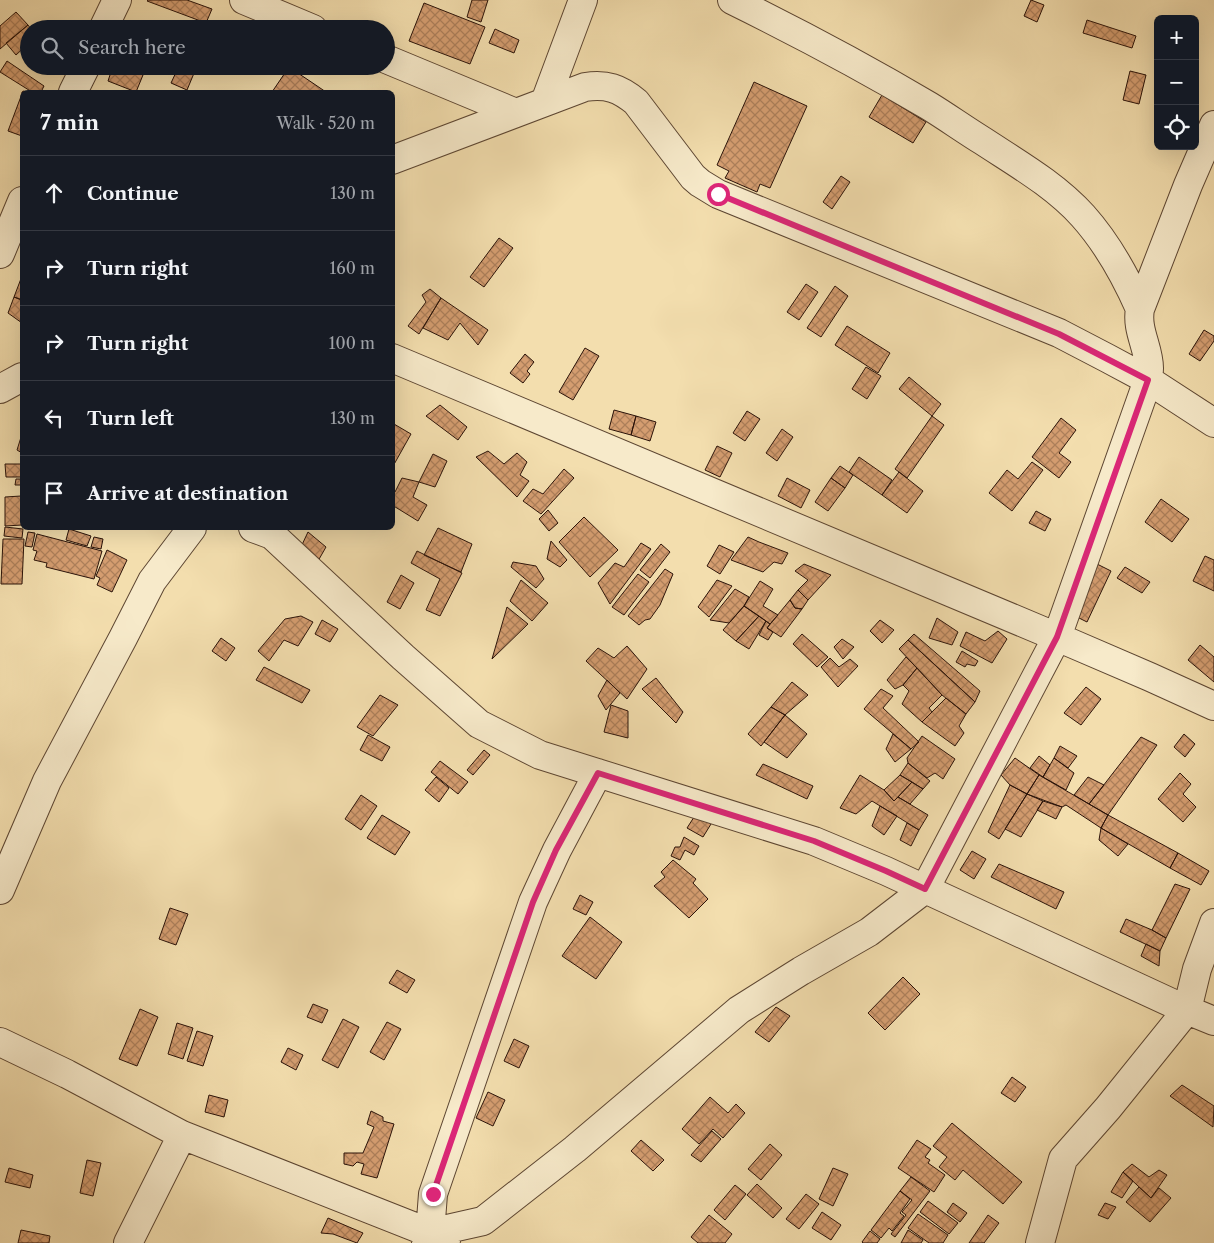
<!DOCTYPE html>
<html lang="en">
<head>
<meta charset="utf-8">
<style>
	body { margin:0; font-family:"Libre Caslon Text",serif; background:#242831; color:#f1f3f6 }
	.controls { position:absolute; right:15px; top:15px; display:grid; overflow:hidden; border-radius:8px; box-shadow:0 5px 20px #0002 }
	.controls button { width:45px; height:45px; display:grid; place-items:center; padding:0; border:0; border-bottom:1px solid #363941; background:#171b24; color:#f1f3f6; font:25px sans-serif }
	.stop { position:absolute; width:15px; height:15px; margin:-11px; border:4px solid #db2777; border-radius:50%; background:#fff }
	.stop.end { background:#db2777; border-color:#fff; box-shadow:0 1px 5px #0008 }
	.list { margin:0; padding:0; list-style:none }
	h2 { display:flex; justify-content:space-between; align-items:center; height:65px; margin:0; padding:0 20px; font-size:21px }
	h2 small { font-size:16px; font-weight:400; color:#9ea1a6 }
	.list li { display:grid; grid-template-columns:32px 1fr auto; gap:15px; align-items:center; box-sizing:border-box; height:75px; padding:0 20px; border-top:1px solid #363941 }
	.list b { display:block; font-size:19px; white-space:nowrap }
	.list em { font-size:16px; font-style:normal; color:#9ea1a6 }
	.icon { flex:none; width:28px; height:28px; fill:none; stroke:currentColor; stroke-width:2; stroke-linecap:round; stroke-linejoin:round }
	.map { position:relative; flex:none; width:1214px; height:1243px; overflow:hidden }
	.search { position:absolute; background:#171b24; box-shadow:0 5px 20px #0002; left:20px; top:20px; width:375px; height:55px; display:flex; align-items:center; gap:12px; box-sizing:border-box; padding:0 18px; border-radius:28px; color:#9ea1a6; font-size:19px }
	.panel { position:absolute; background:#171b24; box-shadow:0 5px 20px #0002; left:20px; top:90px; width:375px; height:440px; border-radius:8px }
	.map>svg:first-child { display:block }
	.building { fill:url(#building-cross-hatch); stroke:#2b1309 }
	.lines { fill:none; stroke-linecap:round; stroke-linejoin:round }
	.minor-casing { stroke:#5d4632; stroke-width:30 }
	.minor { stroke:#f7eaca; stroke-width:28 }
	.route { stroke:#db2777; stroke-width:6 }
</style>
</head>
<body>
<div class="map">
<svg width="1214" height="1243" viewBox="0 0 1214 1243">
	<defs>
		<pattern id="building-cross-hatch" width="8" height="8" patternUnits="userSpaceOnUse" patternTransform="scale(1.25)"><rect width="8" height="8" fill="#d49d70"/><path d="M0 0l8 8M0 8l8-8" fill="none" stroke="#ac7f5a"/></pattern>
	</defs>
	<rect width="100%" height="100%" fill="#f3deae"/>
	<filter id="stains"><feTurbulence type="fractalNoise" baseFrequency=".004" numOctaves="4"/><feColorMatrix values="0 0 0 0 .2 0 0 0 0 .09 0 0 0 0 .02 0 0 0 .5 -.17"/></filter>
	<radialGradient id="worn" r=".72"><stop offset=".6" stop-color="#630" stop-opacity="0"/><stop offset="1" stop-color="#630" stop-opacity=".3"/></radialGradient>
	<!-- building -->
	<path class="building" d="M148 0H187L212 9 206 23 147 1Z
		M472 0H488L481 22 467 17Z
		M1031 0 1044 5 1037 22 1024 16Z
		M424 3 485 27 470 64 409 41Z
		M16 12 28 25 0 49V26Z
		M1087 20 1136 36 1132 48 1083 33Z
		M28 25 31 29H29V43L16 55 6 43Z
		M495 29 519 40 514 53 489 43Z
		M7 61 44 86 41 92H32L0 72Z
		M113 66H119L143 75 136 92 108 81Z
		M179 66H197L187 90 171 83Z
		M289 67 326 92H272Z
		M1130 71 1146 75 1139 104 1123 100Z
		M754 82 807 106 770 188 760 184 757 192 725 178 729 171 717 165Z
		M23 91 27 92H22V136L8 131Z
		M882 95 926 122 913 143 869 117Z
		M841 176 850 182 832 209 823 202Z
		M499 238 513 248 484 287 470 277Z
		M22 276V300L14 297Z
		M806 284 818 292 799 320 787 312Z
		M835 286 848 296 821 337 807 328Z
		M430 289 441 298 419 334 408 326 426 302 422 295Z
		M14 297 22 300V323L8 313Z
		M441 298 488 330 478 345 460 323 448 340 423 328Z
		M847 326 890 353 878 373 835 345Z
		M1204 330 1214 336V341L1200 361 1189 354Z
		M585 348 599 356 573 400 559 392Z
		M525 354 534 362 527 371 530 374 523 383 510 373Z
		M866 367 881 376 867 399 852 389Z
		M909 377 941 404 932 416 899 389Z
		M440 405 467 427 458 440 426 416Z
		M614 410 636 416 631 435 609 429Z
		M747 411 760 419 745 441 733 433Z
		M636 416 656 422 650 441 631 435Z
		M932 416 944 425 907 478 895 469Z
		M1061 418 1076 430 1059 453 1071 462 1059 478 1032 457Z
		M394 424 411 434 392 468V427Z
		M782 429 793 437 777 461 766 453Z
		M22 434V453L17 450Z
		M717 446 732 453 720 477 705 470Z
		M488 451 504 464 517 453 527 462 520 475 529 481 517 497 476 457Z
		M433 454 447 461 435 487 419 482Z
		M859 457 892 480 882 495 849 472Z
		M1032 462 1043 470 1012 511 989 493 1007 470 1018 479Z
		M5 464H22V477H6Z
		M840 466 853 475 845 488 831 478Z
		M564 469 574 478 541 514 523 501 533 489 543 494Z
		M899 472 923 491 907 513 882 495Z
		M402 478 419 482 413 497 427 505 418 521 392 505V490L395 492Z
		M787 478 810 490 801 508 778 496Z
		M831 478 845 488 828 511 815 502Z
		M16 479H22V485H15Z
		M21 496 22 525 5 526V497Z
		M1161 499 1189 519 1172 542 1145 522Z
		M548 510 558 523 549 531 539 519Z
		M1036 511 1051 519 1045 531 1029 523Z
		M584 517 618 550 590 577 559 542Z
		M5 527 23 529 22 538 4 536Z
		M438 528 472 544 461 572 424 555Z
		M69 529 91 536 87 546 66 540Z
		M28 532 35 533 32 547 25 546Z
		M308 532 326 547 318 561 300 549Z
		M37 534 102 551 94 579 46 567 47 563 34 560 37 551 33 550Z
		M94 537 103 539 101 549 91 547Z
		M748 537 759 542 788 553 782 564 774 562 763 572 731 560Z
		M3 539H24L22 584H1Z
		M551 541 567 560 560 567 547 559Z
		M641 543 651 549 610 604 598 583 615 563 624 567Z
		M661 544 670 552 650 578 640 570Z
		M719 545 734 552 720 574 707 566Z
		M107 550 127 560 112 592 97 585 100 578 96 576Z
		M417 551 462 573 440 616 426 610 440 579 411 563Z
		M1205 556 1214 560V591L1193 581Z
		M513 562 536 566 544 579 536 588 511 567Z
		M804 564 831 575 808 600 798 590 808 580 795 571Z
		M1097 564 1111 571 1087 622 1073 615Z
		M1125 567 1150 582 1142 593 1117 578Z
		M665 569 673 574 660 605 650 619 645 620 639 625 628 616Z
		M638 574 649 582 624 615 612 607Z
		M401 575 414 583 400 609 387 602Z
		M521 580 548 603 532 621 510 601Z
		M717 580 732 586 709 617 698 607Z
		M760 581 773 589 763 606 778 615 770 624 744 606Z
		M735 589 749 597 744 606 729 623 710 620Z
		M798 590 808 600 802 609 795 608 790 600Z
		M790 600 795 608 802 609 781 637 767 628Z
		M744 606 759 616 736 641 723 630Z
		M507 607 528 624 492 659Z
		M301 616 313 622 298 646 284 640 269 661 258 651 285 619Z
		M759 616 766 621 749 649 736 641Z
		M937 618 958 632 952 645 929 638Z
		M322 620 338 629 330 642 315 634Z
		M880 620 894 630 882 643 870 631Z
		M766 621 770 624 767 628 773 632 768 640 759 635Z
		M998 631 1007 639 992 663 960 646 966 632 985 641Z
		M802 634 828 657 817 667 793 644Z
		M914 634 980 691 975 702 908 640Z
		M221 638 235 648 226 661 212 651Z
		M842 639 854 647 843 659 834 647Z
		M908 640 975 702 966 714 942 695 899 649Z
		M1200 645 1214 657V682L1188 660Z
		M627 646 647 669 627 699 586 661 598 648 614 658Z
		M962 651 978 661 975 666 967 664 965 667 956 662Z
		M906 657 917 668 903 685 895 689 887 680Z
		M830 658 839 667 850 659 858 666 838 687 821 667Z
		M264 667 310 690 302 703 256 680Z
		M917 668 942 695 929 708 932 712 922 722 902 704 909 691 903 685Z
		M656 678 683 712 676 723 642 689Z
		M607 680 620 693 606 710 598 696Z
		M792 682 808 695 785 715 771 707Z
		M1086 687 1101 699 1081 725 1064 713Z
		M881 689 893 696 883 708 919 742 911 749 864 709Z
		M380 695 398 705 373 736 357 727Z
		M946 698 966 714 959 726 964 733 955 746 922 722Z
		M611 705 628 711V738L604 732Z
		M771 707 785 715 761 746 748 734Z
		M785 715 807 734 787 758 764 742Z
		M893 734 911 749 895 762 886 749Z
		M1184 734 1195 744 1185 757 1174 747Z
		M368 735 390 747 382 761 360 750Z
		M922 736 955 759 943 779 935 773 927 778 908 763 907 758Z
		M1141 737 1157 745 1108 815 1089 804Z
		M1060 746 1077 756 1068 768 1054 758Z
		M484 750 490 755 473 775 467 770Z
		M1039 756 1050 765 1043 777 1030 768Z
		M1015 758 1039 775 1027 794 1010 785 1001 775Z
		M1054 758 1074 773 1066 790 1043 777Z
		M440 761 468 782 458 794 431 772Z
		M908 763 930 781 923 789 900 775Z
		M763 764 813 786 807 799 756 775Z
		M1180 773 1191 784 1183 794 1196 807 1183 822 1158 799Z
		M860 775 884 790 894 801 898 797 928 815 919 830 872 801 856 814 840 808Z
		M900 775 912 782 894 801 884 790Z
		M1039 775 1108 815 1101 828 1066 805 1062 807 1027 794Z
		M436 777 449 788 439 802 425 790Z
		M1088 777 1104 785 1089 804 1074 795Z
		M912 782 923 789 910 804 898 797Z
		M1010 785 1027 794 999 839 988 832Z
		M1027 794 1043 801 1021 837 1005 829Z
		M361 795 377 806 361 830 345 819Z
		M1043 801 1062 807 1056 819 1037 810Z
		M880 806 897 816 884 835 872 826Z
		M696 814 711 824 703 837 687 828Z
		M382 815 410 832 395 855 367 838Z
		M1108 815 1178 853 1170 868 1101 828Z
		M907 823 919 830 911 846 900 840Z
		M1101 828 1128 844 1118 856 1099 840Z
		M684 837 699 846 694 855 685 850 680 860 671 856 675 847H680Z
		M972 851 986 859 974 879 960 870Z
		M1178 853 1209 871 1201 885 1170 868Z
		M673 860 696 879 693 883 708 899 689 918 654 886 665 877 661 872Z
		M999 864 1064 892 1056 909 991 877Z
		M1175 884 1190 889 1166 938 1152 930Z
		M580 895 593 902 586 915 573 909Z
		M170 908 188 914 176 945 159 939Z
		M590 917 622 942 596 979 562 956Z
		M1126 919 1152 930 1166 938 1160 951 1120 932Z
		M1146 944 1160 951 1159 966 1141 956Z
		M397 970 415 980 407 993 389 983Z
		M903 977 920 994 885 1030 868 1013Z
		M313 1004 328 1010 322 1023 307 1017Z
		M776 1007 790 1016 769 1042 755 1032Z
		M140 1009 158 1017 137 1066 119 1059Z
		M343 1019 359 1027 338 1068 322 1060Z
		M387 1022 401 1029 384 1060 370 1052Z
		M177 1023 193 1028 183 1059 168 1054Z
		M197 1031 213 1036 203 1066 187 1061Z
		M514 1039 529 1046 519 1068 504 1061Z
		M288 1048 303 1055 296 1070 281 1062Z
		M1012 1077 1026 1087 1015 1102 1001 1093Z
		M1182 1085 1214 1106 1213 1127 1170 1096Z
		M488 1092 505 1100 493 1126 476 1118Z
		M209 1095 228 1100 224 1117 205 1112Z
		M710 1097 728 1113 736 1104 745 1113 723 1138 713 1129 699 1144 682 1129Z
		M371 1111 383 1117V1121L394 1124 377 1178 361 1174 364 1164 357 1162 353 1166 344 1164V1153H363L374 1127 367 1124Z
		M952 1123 1022 1182 1003 1204 963 1170 955 1180 939 1167 947 1157 933 1146Z
		M712 1131 721 1139 701 1162 691 1155Z
		M641 1140 664 1160 653 1171 631 1151Z
		M917 1140 931 1149 925 1157 930 1160 928 1163 945 1175 934 1192 898 1168Z
		M770 1144 782 1155 761 1180 748 1169Z
		M87 1160 101 1163 93 1196 80 1193Z
		M1132 1164 1149 1177 1159 1170 1167 1175 1151 1198 1123 1172Z
		M9 1168 33 1175 30 1188 5 1182Z
		M833 1168 848 1174 833 1206 819 1199Z
		M1123 1172 1133 1181 1122 1198 1111 1192Z
		M911 1177 930 1191 895 1237 891 1234 906 1215 902 1212 912 1200 900 1191Z
		M757 1184 782 1208 773 1218 747 1195Z
		M735 1185 746 1194 725 1220 714 1210Z
		M1139 1187 1151 1198 1159 1188 1171 1198 1150 1222 1126 1202Z
		M900 1191 910 1199 900 1213 904 1216 892 1231 889 1228 881 1238 871 1230Z
		M806 1194 819 1204 799 1229 786 1219Z
		M928 1201 958 1223 949 1234 920 1212Z
		M953 1203 967 1213 960 1222 947 1212Z
		M1105 1203 1116 1207 1108 1219 1098 1215Z
		M822 1212 841 1225 831 1240 812 1228Z
		M918 1214 948 1235 943 1243H929L908 1228Z
		M709 1215 732 1234 725 1243H698L691 1237Z
		M988 1215 999 1223 984 1243H969Z
		M328 1218 363 1233 357 1243 333 1234 321 1233Z
		M21 1230 50 1236 49 1243H18Z
		M908 1230 923 1240 921 1243H901Z
		M870 1231 880 1239 877 1243H863L862 1242Z"/>
	<g class="lines">
		<!-- minor casing -->
		<g class="minor-casing">
			<path id="minor" d="M244 0 313 29
				M732 0C799 33 865 68 929 106 947 117 965 130 983 141 1018 164 1055 185 1083 216 1108 244 1125 275 1140 309
				M103 29 117 0
				M386 59 516 113
				M73 92 86 66
				M545 102 583 0
				M392 160 585 87C607 84 619 88 636 102L693 177 700 183 718 194 1059 333 1107 358 1148 380 1214 423
				M0 254 22 201
				M392 358 1057 637 1150 677 1214 706
				M0 389 22 377
				M253 528 272 535 403 657 479 724 540 755 814 841 886 871 1187 1010 1214 1021
				M0 890 47 781 123 638 152 581 192 528
				M0 1042 67 1074 182 1135 430 1233 446 1240
				M430 1233 483 1221 575 1149 739 1010 801 971 869 932 925 889 1057 637 1148 380C1148 377 1149 372 1149 368 1149 348 1136 330 1140 309L1188 185 1214 125
				M128 1243 182 1135
				M426 1243 430 1233 433 1194 533 902 557 850 598 773
				M1040 1243 1063 1159 1108 1108 1187 1010 1197 969 1214 923"/>
		</g>
		<!-- minor -->
		<use href="#minor" class="minor"/>
	</g>
	<g class="lines">
		<!-- route -->
		<path class="route" d="M433 1194 533 902 556 850 598 773 814 841 886 871 925 889 1057 637 1148 380 1059 334 718 194"/>
	</g>
	<rect width="100%" height="100%" filter="url(#stains)"/>
	<rect width="100%" height="100%" fill="url(#worn)"/>
</svg>
<div class="controls">
<button>+</button>
<button>−</button>
<button><svg class="icon" aria-label="locate" viewBox="0 0 24 24"><circle cx="12" cy="12" r="6"/><path d="M12 2v4M12 18v4M2 12h4M18 12h4"/></svg></button>
</div>
<div class="stop" style="left:718px;top:194px"></div>
<div class="stop end" style="left:433px;top:1194px"></div>
<div class="search"><svg class="icon" aria-label="search" viewBox="0 0 24 24"><circle cx="10" cy="10" r="6"/><path d="M15 15l6 6"/></svg>Search here</div>
<section class="panel">
<h2>7 min<small>Walk · 520 m</small></h2>
<ul class="list">
<li><svg class="icon" aria-label="ahead" viewBox="0 0 24 24"><path d="M12 20V5M6 11l6-6 6 6"/></svg><div><b>Continue</b></div><em>130 m</em></li>
<li><svg class="icon" aria-label="right" viewBox="0 0 24 24"><path d="M7 20v-9h11M14 6l5 5-5 5"/></svg><div><b>Turn right</b></div><em>160 m</em></li>
<li><svg class="icon" aria-label="right" viewBox="0 0 24 24"><path d="M7 20v-9h11M14 6l5 5-5 5"/></svg><div><b>Turn right</b></div><em>100 m</em></li>
<li><svg class="icon" aria-label="left" viewBox="0 0 24 24"><path d="M17 20v-9H6M10 6l-5 5 5 5"/></svg><div><b>Turn left</b></div><em>130 m</em></li>
<li><svg class="icon" aria-label="arrive" viewBox="0 0 24 24"><path d="M6 21V4h12l-3 4 3 4H6"/></svg><div><b>Arrive at destination</b></div></li>
</ul>
</section>
</div>
</body>
</html>
